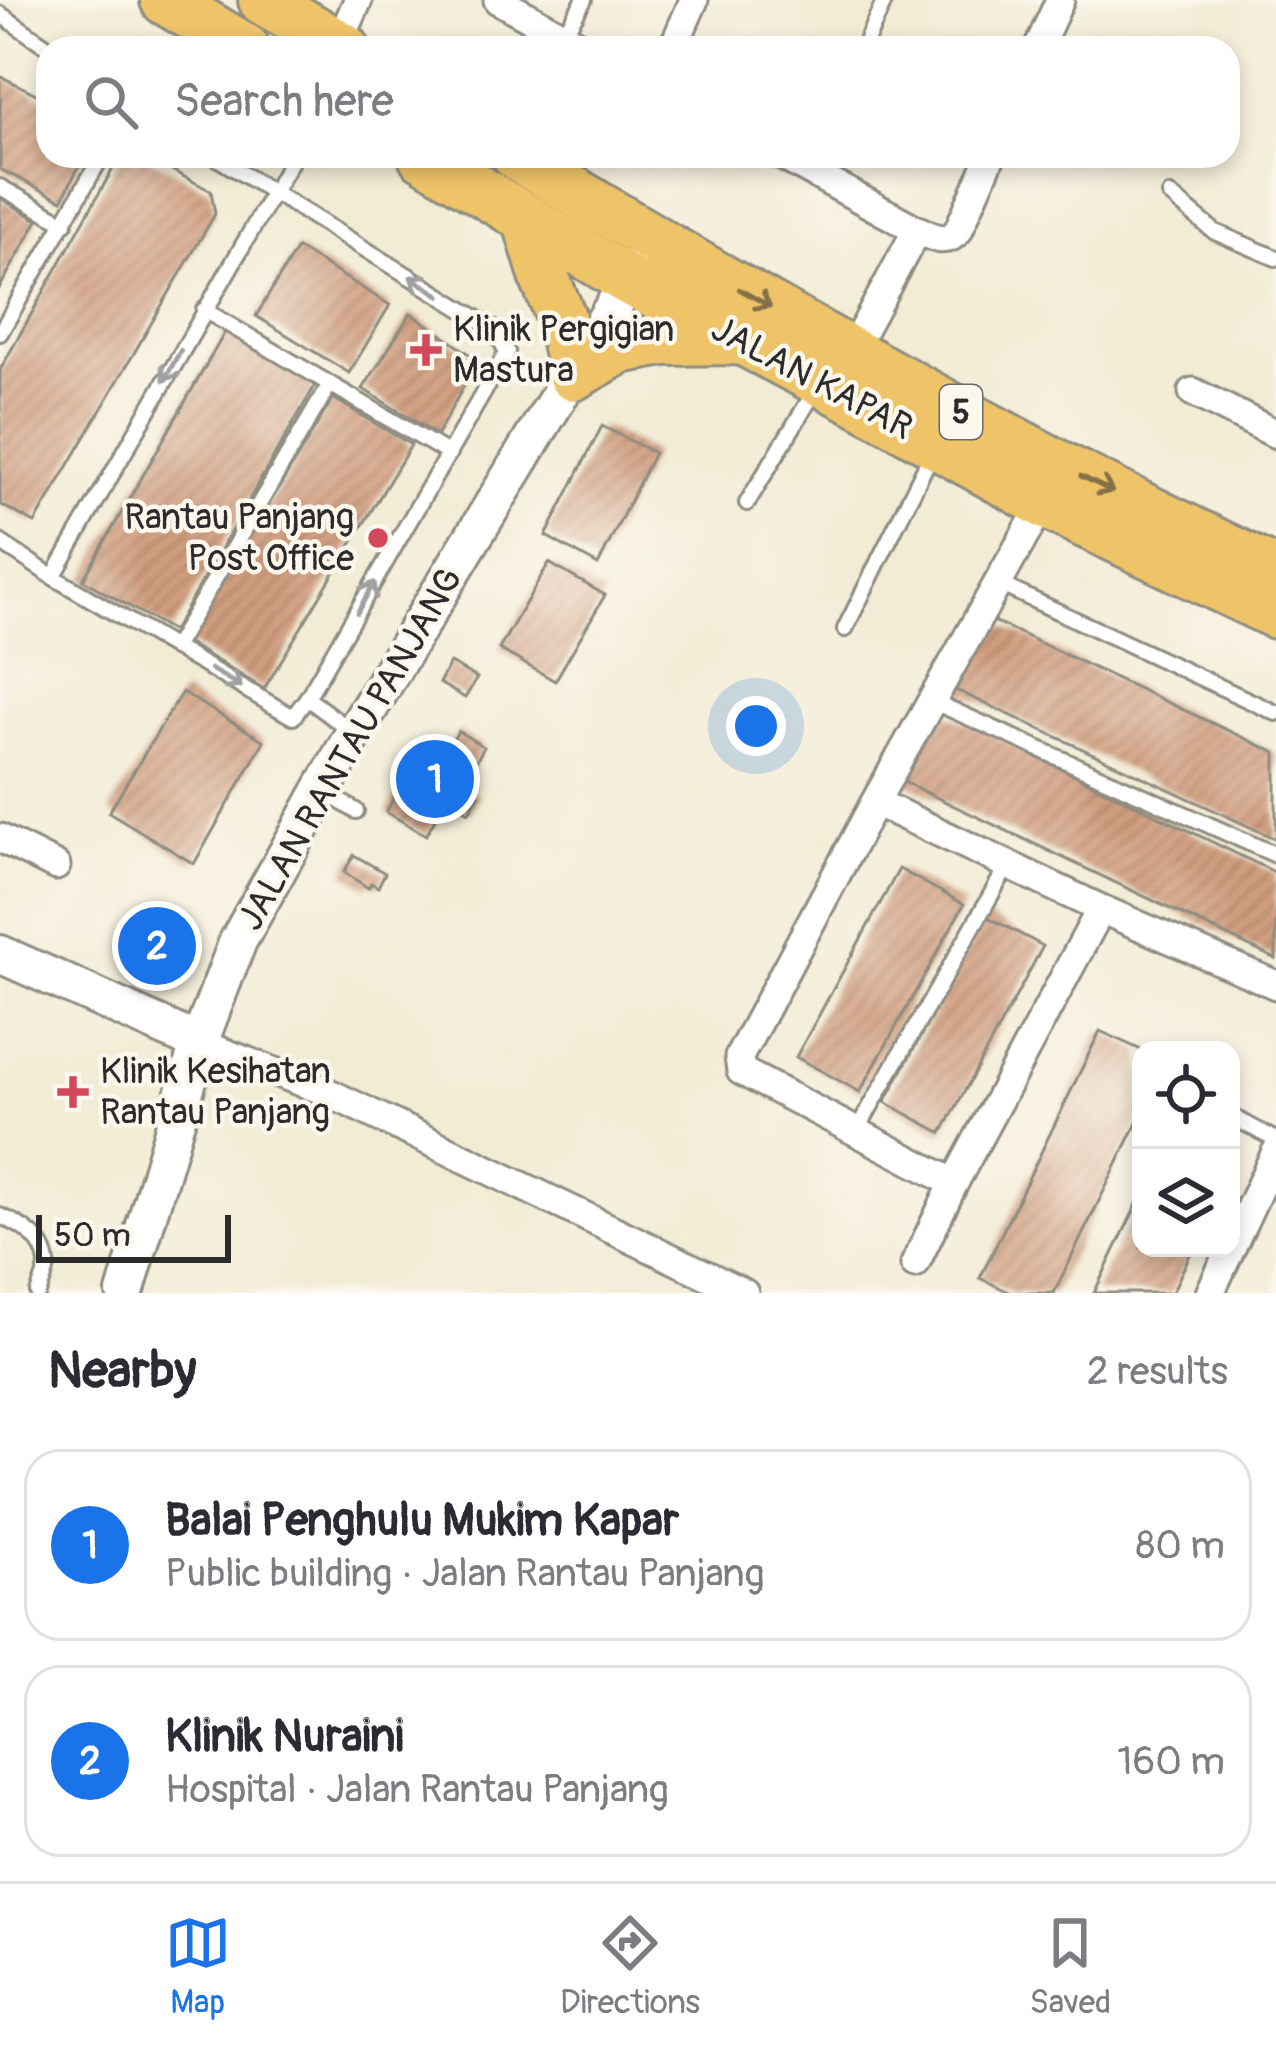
<!DOCTYPE html>
<html lang="en">
<head>
<meta charset="utf-8">
<style>
	body { margin:0; font-family:Pangolin,sans-serif; background:#f2f2f3; color:#2b2b33 }
	.controls { position:absolute; right:36px; bottom:36px; display:grid; overflow:hidden; border-radius:24px; box-shadow:0 6px 18px #0003 }
	.controls button { width:108px; height:108px; display:grid; place-items:center; padding:0; border:0; border-bottom:3px solid #e1e1e2; background:#fff; color:#2b2b33; font:60px sans-serif }
	.scale { position:absolute; left:36px; bottom:30px; width:195px; box-sizing:border-box; padding-left:12px; border:6px solid #2b2b2b; border-top:0; font-size:33px; line-height:42px; white-space:nowrap; color:#2b2b2b; -webkit-text-stroke:9px #fbf7ec; paint-order:stroke }
	.you { position:absolute; left:756px; top:726px; width:42px; height:42px; margin:-30px; border:9px solid #fff; border-radius:50%; background:#1a73e8; box-shadow:0 0 0 18px #1a73e833 }
	.badge { display:grid; place-items:center; width:78px; height:78px; border-radius:50%; background:#1a73e8; color:#fff; font-size:39px; font-weight:700 }
	.pin { position:absolute; translate:-50% -50%; border:6px solid #fff; box-shadow:0 3px 12px #0006 }
	.list { margin:0; padding:0; list-style:none }
	h2 { display:flex; justify-content:space-between; align-items:center; height:156px; margin:0; padding:0 48px; font-size:51px }
	h2 small { font-size:39px; font-weight:400; color:#7c7c81 }
	.list li { display:grid; grid-template-columns:78px 1fr auto; gap:36px; align-items:center; box-sizing:border-box; height:192px; margin:0 24px 24px; padding:0 24px; border:3px solid #e1e1e2; border-radius:36px }
	.list b { display:block; font-size:45px; white-space:nowrap }
	.list p { margin:0; font-size:39px; white-space:nowrap; color:#7c7c81 }
	.list em { font-size:39px; font-style:normal; color:#7c7c81 }
	.icon { flex:none; width:66px; height:66px; fill:none; stroke:currentColor; stroke-width:2; stroke-linecap:round; stroke-linejoin:round }
	.map { position:relative; flex:none; width:1276px; height:1293px; overflow:hidden }
	.search { position:absolute; background:#fff; box-shadow:0 6px 18px #0003; left:36px; right:36px; top:36px; height:132px; display:flex; align-items:center; gap:30px; box-sizing:border-box; padding:0 42px; border-radius:36px; color:#7c7c81; font-size:45px }
	.sheet { height:588px; background:#fff }
	nav { display:flex; justify-content:space-around; align-items:center; box-sizing:border-box; height:168px; border-top:3px solid #e1e1e2; background:#fff; font-size:33px; color:#7c7c81 }
	nav a { display:grid; justify-items:center; gap:6px }
	nav .on { color:#1a73e8 }
	.map>svg:first-child { display:block }
	.building { fill:url(#building-hatch) }
	.lines { fill:none; stroke-linecap:round; stroke-linejoin:round }
	.service-casing { stroke:#8e8c80; stroke-width:20 }
	.minor-casing { stroke:#8e8c80; stroke-width:33 }
	.tertiary-casing { stroke:#8e8c80; stroke-width:42 }
	.trunk-casing { stroke:#8e8c80; stroke-width:54 }
	.service { stroke:#fff; stroke-width:14 }
	.minor { stroke:#fff; stroke-width:27 }
	.tertiary { stroke:#fff; stroke-width:36 }
	.trunk { stroke:#efc469; stroke-width:48 }
	.oneway { stroke:#a0a0a0 }
	.oneway2 { stroke:#837047 }
	.poi-dot { fill:#d1495b; stroke:#fbf7ec; stroke-width:4.5 }
	.labels { text-anchor:middle; dominant-baseline:central; stroke-width:9; stroke-linejoin:round; paint-order:stroke }
	.shield { fill:#fbf7ec; stroke:#696865; stroke-width:3 }
	.shield-label { font-size:33px; font-weight:bold; fill:#2b2b2b }
	.poi-label { font-size:36px; fill:#2b2b2b; stroke:#fbf7ec; text-anchor:start }
	.street-label { font-size:36px; fill:#2b2b2b; stroke:#fbf7ec }
</style>
</head>
<body>
<div class="map">
<svg width="1276" height="1293" viewBox="0 0 1276 1293">
	<defs>
		<pattern id="building-hatch" width="6" height="6" patternUnits="userSpaceOnUse" patternTransform="scale(3)"><rect width="6" height="6" fill="#d19e7f"/><path d="M-1 1l2-2M0 6l6-6M5 7l2-2" fill="none" stroke="#aa8168"/></pattern>
	</defs>
	<rect width="100%" height="100%" fill="#fbf7ec"/>
	<filter id="ink" filterUnits="userSpaceOnUse"><feTurbulence type="fractalNoise" baseFrequency=".00833" numOctaves="2"/><feDisplacementMap in="SourceGraphic" scale="24" xChannelSelector="R" yChannelSelector="G"/><feConvolveMatrix kernelMatrix="1 2 1 2 8 2 1 2 1" color-interpolation-filters="sRGB"/></filter>
	<filter id="wash" filterUnits="userSpaceOnUse"><feTurbulence type="fractalNoise" baseFrequency=".004" numOctaves="4" result="noise"/><feDisplacementMap in="SourceGraphic" scale="48" xChannelSelector="R" yChannelSelector="G"/><feGaussianBlur stdDeviation="2.7" result="paint"/><feColorMatrix in="noise" values="0 0 0 0 0 0 0 0 0 0 0 0 0 0 0 0 0 1.4 0 .05"/><feComposite in="paint" operator="in"/></filter>
	<g filter="url(#wash)">
		<rect width="100%" height="100%" fill="#f2ecd5"/>
		<g id="blocks">
			<!-- building -->
			<path class="building" d="M0 76 48 100V156H84L62 200 0 169Z
				M120 156H145L211 191 215 214 35 523 0 504V370Z
				M0 198 38 220 0 287Z
				M297 248 390 305 349 373 256 316Z
				M411 313 478 360 437 435 363 389Z
				M225 332 316 384 173 631 83 580Z
				M333 398 411 445 264 689 186 642Z
				M602 426 654 453 598 565 546 536Z
				M549 563 605 595 555 681 499 649Z
				M989 619 1276 753V839L956 690Z
				M450 663 477 678 465 698 439 683Z
				M182 692 264 741 194 864 109 812Z
				M936 708 1276 873V959L900 780Z
				M458 731 484 747 462 786 479 795 469 812 446 799 426 835 386 812 415 760 435 772Z
				M354 855 385 873 378 887 371 883 368 888 344 872Z
				M899 869 964 904 860 1092 796 1057Z
				M986 916 1043 946 942 1133 885 1102Z
				M1100 1031 1141 1050V1115L1054 1293H1011L980 1278Z
				M1141 1196V1248H1193L1172 1293H1094Z"/>
		</g>
	</g>
	<g filter="url(#ink)">
		<use href="#blocks" fill-opacity="0" stroke="#8e8c80" stroke-width="3"/>
		<g class="lines">
			<!-- service casing -->
			<g class="service-casing">
				<path id="service" d="M0 14 49 48
					M563 36 584 0
					M863 48 885 0
					M0 187 65 223
					M1170 195 1215 232 1276 258
					M204 310 449 454
					M0 333 102 156
					M747 503 816 389
					M0 542 53 577 293 717 307 698 507 352 493 328 214 156
					M53 577 294 156
					M999 584 1276 713
					M845 629 934 449
					M174 648 330 384
					M307 698 351 731
					M932 701 1276 855
					M325 792 356 811
					M1231 1116 1276 1140
					M856 1132 1008 865
					M0 1216C20 1224 45 1239 47 1264 47 1272 41 1285 38 1293"/>
			</g>
			<!-- minor casing -->
			<g class="minor-casing">
				<path id="minor" d="M498 0 585 48
					M339 44 358 0
					M673 48 694 0
					M1038 48 1060 0
					M782 156 917 230
					M851 352 917 230C933 236 945 246 958 231L991 156
					M1193 392 1276 434
					M875 802 1101 909 1276 985
					M0 838 56 866
					M199 1043 325 1091 744 1293
					M954 1183 741 1071 739 1057 875 802 1043 503
					M915 1264 954 1183 1101 909
					M1210 1293 1276 1152"/>
			</g>
			<!-- tertiary casing -->
			<g class="tertiary-casing">
				<path id="tertiary" d="M0 954 199 1043
					M125 1293 199 1043 238 941 354 733 641 261"/>
			</g>
			<!-- trunk casing -->
			<g class="trunk-casing">
				<path id="trunk" d="M165 0 245 48
					M263 0 345 48
					M423 156 629 281 860 402 1043 503 1276 614
					M517 156C692 266 873 366 1055 463 1128 501 1202 536 1276 572
					M527 219 545 279 561 317 573 376 620 349 664 341 736 340"/>
			</g>
			<!-- service -->
			<use href="#service" class="service"/>
			<!-- minor -->
			<use href="#minor" class="minor"/>
			<!-- tertiary -->
			<use href="#tertiary" class="tertiary"/>
			<!-- trunk -->
			<use href="#trunk" class="trunk"/>
		</g>
		<!-- one-way arrows -->
		<defs><path id="oneway-shaft" d="M-6 0H5M1.5-3L5.5 0L1.5 3" fill="none" stroke-width="1.6" stroke-linecap="round" stroke-linejoin="round" transform="scale(3)"/></defs>
		<g class="oneway">
			<use href="#oneway-shaft" transform="translate(425 286) rotate(-148)"/>
			<use href="#oneway-shaft" transform="translate(172 366) rotate(119)"/>
			<use href="#oneway-shaft" transform="translate(366 597) rotate(-60)"/>
			<use href="#oneway-shaft" transform="translate(226 678) rotate(30)"/>
		</g>
		<g class="oneway2">
			<use href="#oneway-shaft" transform="translate(755 298) rotate(29)"/>
			<use href="#oneway-shaft" transform="translate(1097 484) rotate(26)"/>
		</g>
	</g>
	<!-- markers -->
	<g class="poi-dot">
		<path d="M420 332h12v12h12v12h-12v12h-12v-12h-12v-12h12z"/>
		<circle cx="378" cy="538" r="12"/>
		<path d="M67 1074h12v12h12v12h-12v12h-12v-12h-12v-12h12z"/>
	</g>
	<g class="labels">
		<!-- shield labels -->
		<rect class="shield" x="940" y="385" width="42" height="54" rx="9"/>
		<g class="shield-label">
			<text x="961" y="412">5</text>
		</g>
		<!-- poi labels -->
		<g class="poi-label">
			<text x="453" y="329">Klinik Pergigian<tspan x="453" dy="41">Mastura</tspan></text>
			<text x="354" y="517" text-anchor="end">Rantau Panjang<tspan x="354" dy="41">Post Office</tspan></text>
			<text x="100" y="1071">Klinik Kesihatan<tspan x="100" dy="41">Rantau Panjang</tspan></text>
		</g>
		<!-- street labels -->
		<g class="street-label">
			<text transform="translate(812 378) rotate(28)">JALAN KAPAR</text>
			<text transform="translate(350 749) rotate(-60)">JALAN RANTAU PANJANG</text>
		</g>
	</g>
</svg>
<div class="controls">
<button><svg class="icon" aria-label="locate" viewBox="0 0 24 24"><circle cx="12" cy="12" r="6"/><path d="M12 2v4M12 18v4M2 12h4M18 12h4"/></svg></button>
<button><svg class="icon" aria-label="layers" viewBox="0 0 24 24"><path d="M12 4l9 5-9 5-9-5zM3 14l9 5 9-5"/></svg></button>
</div>
<div class="scale">50 m</div>
<div class="you"></div>
<div class="pin badge" style="left:435px;top:779px">1</div>
<div class="pin badge" style="left:157px;top:946px">2</div>
<div class="search"><svg class="icon" aria-label="search" viewBox="0 0 24 24"><circle cx="10" cy="10" r="6"/><path d="M15 15l6 6"/></svg>Search here</div>
</div>
<section class="sheet">
<h2>Nearby<small>2 results</small></h2>
<ul class="list">
<li><span class="badge">1</span><div><b>Balai Penghulu Mukim Kapar</b><p>Public building · Jalan Rantau Panjang</p></div><em>80 m</em></li>
<li><span class="badge">2</span><div><b>Klinik Nuraini</b><p>Hospital · Jalan Rantau Panjang</p></div><em>160 m</em></li>
</ul>
</section>
<nav>
<a class="on"><svg class="icon" aria-label="map" viewBox="0 0 24 24"><path d="M3 6l6-2 6 2 6-2v14l-6 2-6-2-6 2zM9 4v14M15 6v14"/></svg>Map</a>
<a><svg class="icon" aria-label="directions" viewBox="0 0 24 24"><path d="M12 3l9 9-9 9-9-9zM9 14v-3h6M13 9l2 2-2 2"/></svg>Directions</a>
<a><svg class="icon" aria-label="saved" viewBox="0 0 24 24"><path d="M7 4h10v16l-5-4-5 4z"/></svg>Saved</a>
</nav>
</body>
</html>
